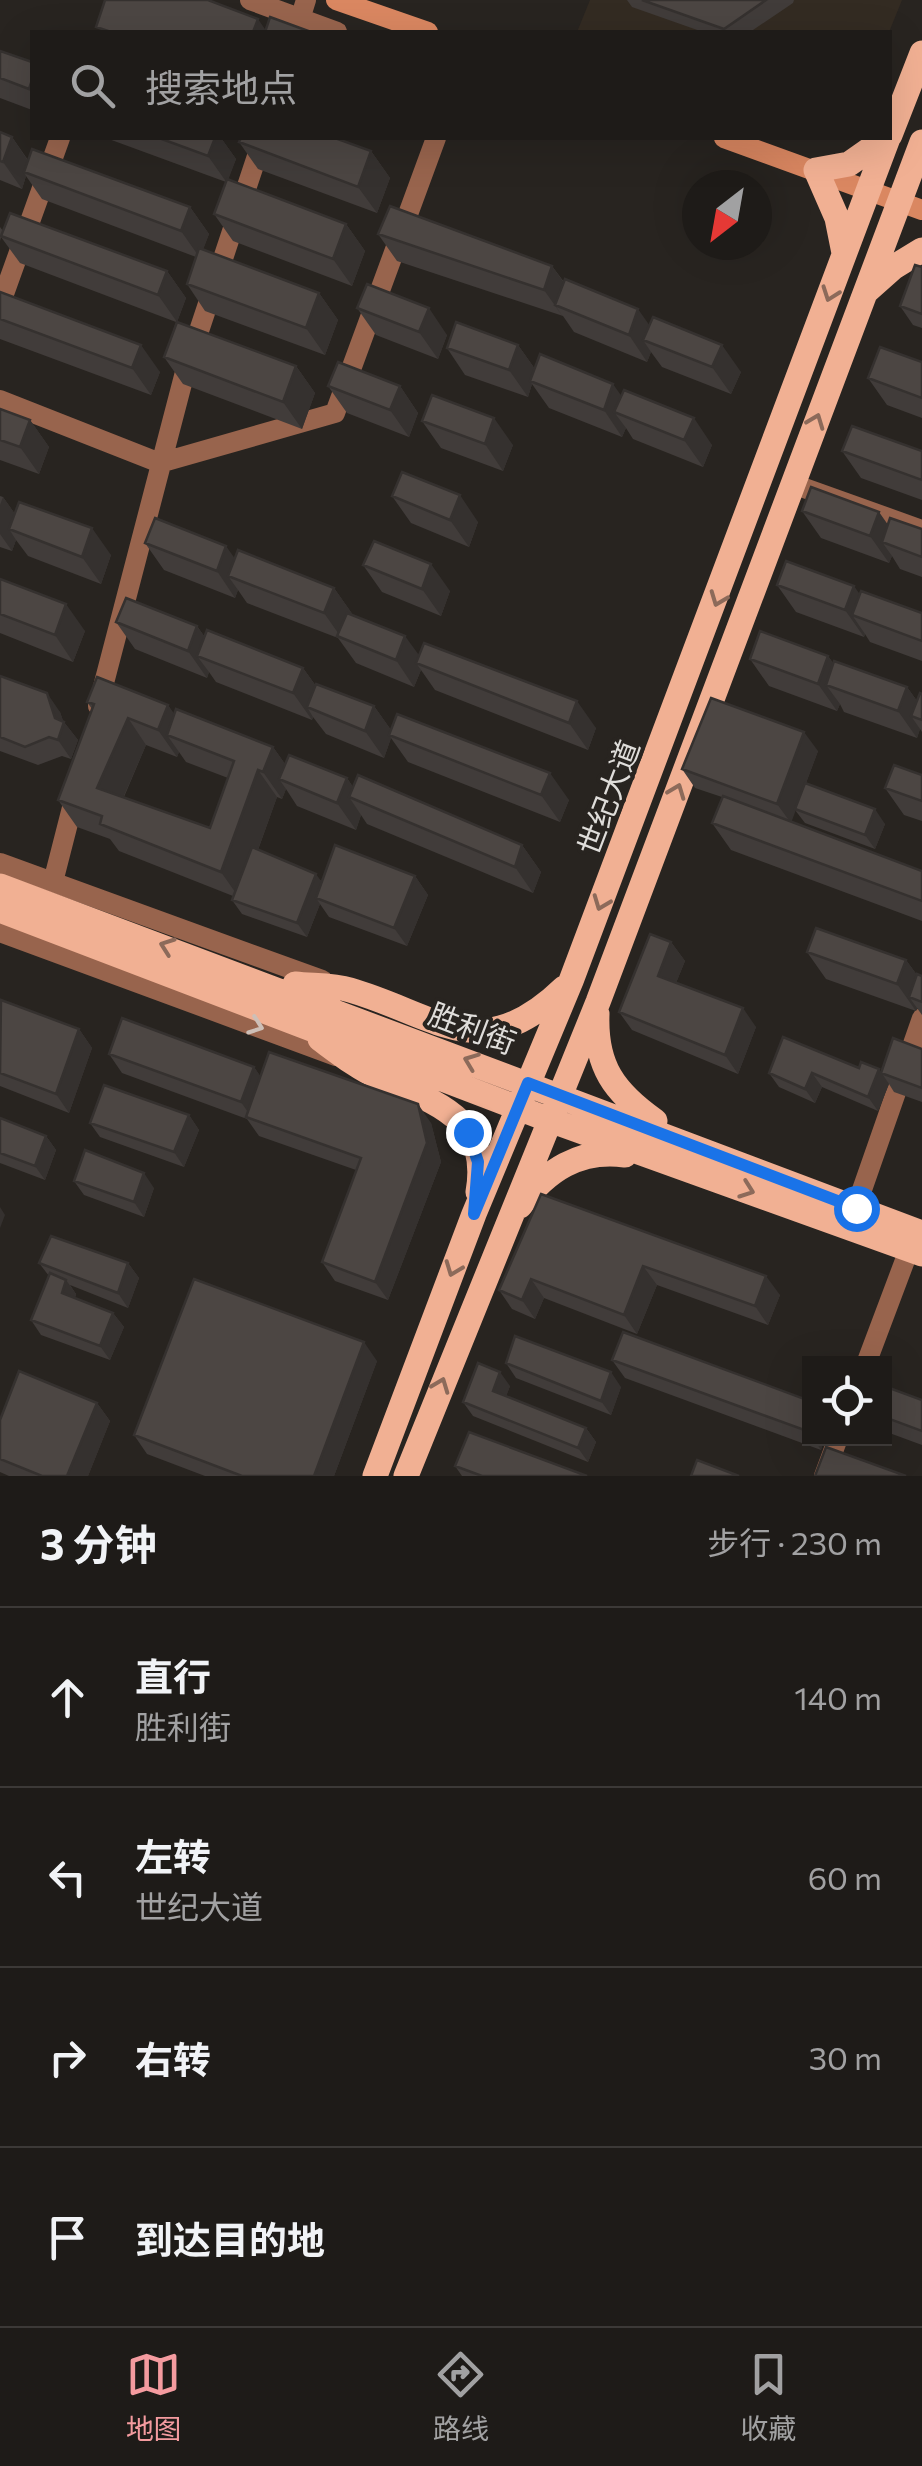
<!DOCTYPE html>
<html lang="zh">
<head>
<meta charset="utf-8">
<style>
	body { margin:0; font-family:Commissioner,"Noto Sans SC",sans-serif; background:#262421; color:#f1f3f6 }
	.controls { position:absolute; right:30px; bottom:30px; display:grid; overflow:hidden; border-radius:0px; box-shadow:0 10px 40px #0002 }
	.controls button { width:90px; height:90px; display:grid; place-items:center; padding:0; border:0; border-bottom:2px solid #3c3937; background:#1e1b18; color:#f1f3f6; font:50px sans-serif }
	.compass { position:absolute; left:682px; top:170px; width:90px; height:90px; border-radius:50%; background:#1e1b18; box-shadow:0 10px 40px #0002; rotate:211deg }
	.stop { position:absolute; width:30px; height:30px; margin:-22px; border:8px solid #1a73e8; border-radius:50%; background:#fff }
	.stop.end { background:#1a73e8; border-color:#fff; box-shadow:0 2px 10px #0008 }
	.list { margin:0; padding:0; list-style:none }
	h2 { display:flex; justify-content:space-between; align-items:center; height:130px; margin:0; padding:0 40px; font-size:42px }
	h2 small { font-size:32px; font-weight:400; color:#a1a1a2 }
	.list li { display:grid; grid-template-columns:65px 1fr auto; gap:30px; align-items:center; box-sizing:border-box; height:180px; padding:0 40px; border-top:2px solid #3c3937 }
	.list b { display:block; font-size:38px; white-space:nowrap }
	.list p { margin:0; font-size:32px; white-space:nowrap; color:#a1a1a2 }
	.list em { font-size:32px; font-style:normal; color:#a1a1a2 }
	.icon { flex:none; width:55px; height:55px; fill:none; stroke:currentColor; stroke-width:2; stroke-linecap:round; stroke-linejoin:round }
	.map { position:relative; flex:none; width:922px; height:1476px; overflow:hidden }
	.search { position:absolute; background:#1e1b18; box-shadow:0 10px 40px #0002; left:30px; right:30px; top:30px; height:110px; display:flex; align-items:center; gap:25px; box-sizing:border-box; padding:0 35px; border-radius:0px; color:#a1a1a2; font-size:38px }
	.sheet { height:850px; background:#1e1b18 }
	nav { display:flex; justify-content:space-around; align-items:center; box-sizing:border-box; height:140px; border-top:2px solid #3c3937; background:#1e1b18; font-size:28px; color:#a1a1a2 }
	nav a { display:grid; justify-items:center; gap:5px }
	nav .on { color:#f49b9f }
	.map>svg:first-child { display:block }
	.built { fill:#332b22 }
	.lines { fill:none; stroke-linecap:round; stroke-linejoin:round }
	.street { stroke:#98644d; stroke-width:20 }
	.secondary { stroke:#da8761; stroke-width:20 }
	.primary { stroke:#f1b093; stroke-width:25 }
	.wall { fill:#413c3a; fill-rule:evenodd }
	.shaded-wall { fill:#35312f }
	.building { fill:#4c4643; stroke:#35312f; stroke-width:2.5 }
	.oneway { stroke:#8c6a5a }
	.oneway2 { stroke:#cdbfb7 }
	.route { stroke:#1a73e8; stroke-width:12 }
	.labels { text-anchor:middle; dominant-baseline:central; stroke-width:8; stroke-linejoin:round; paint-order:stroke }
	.street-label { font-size:30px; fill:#dfddda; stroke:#282420 }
</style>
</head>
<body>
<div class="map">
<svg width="922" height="1476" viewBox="0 0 922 1476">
	<rect width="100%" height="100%" fill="#282420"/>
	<!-- built -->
	<path class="built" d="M590 0H902L889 32H577Z"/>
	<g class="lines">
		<!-- street -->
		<path class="street" d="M250 0 337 32
			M296 32 306 0
			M0 305 60 138
			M0 400 160 463 335 413 436 138
			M793 484 922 530
			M98 706 184 376 263 138
			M0 863 322 980
			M53 882 76 792
			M0 932 336 1056
			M856 1207 922 1018
			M866 1364 913 1239
			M824 1476 838 1438"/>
		<!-- secondary -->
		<path class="secondary" d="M336 0 428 32
			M724 138 922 210"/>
		<!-- primary -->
		<path class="primary" d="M890 135 922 53
			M844 253 837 218 816 170 849 164 886 138
			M867 291 894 267 922 250
			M0 886 922 1233
			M0 910 547 1119 922 1254
			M295 984C313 986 333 985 350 990 439 1016 481 1068 564 988
			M597 1014C595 1066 614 1092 655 1121
			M320 1039C339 1053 358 1068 380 1078 433 1102 491 1117 478 1192
			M520 1206C547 1170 579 1149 625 1155
			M375 1476 474 1214 571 981 888 138
			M406 1476 598 1002 922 142"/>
	</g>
	<!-- wall -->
	<path class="wall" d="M627 0H794L793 3 750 32H703L632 7Z
		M0 51 32 62V110L0 98Z
		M0 132 12 137 28 160 190 207 209 234 203 249 319 293 338 320 325 355 205 311 187 284 196 257 42 199 26 176 22 189 0 180Z
		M106 138H221L236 159 228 179 346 224 365 251 352 286 233 241 214 214 226 182Z
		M239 142 371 151 390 178 377 213 258 169Z
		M0 227 3 231 167 271 186 298 177 322 296 366 315 393 302 429 183 384 164 357 176 322 20 263 1 237 0 241Z
		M378 234 552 266 564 282 741 372 731 394 662 367 651 352 647 362 574 332 563 316 397 261Z
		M922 267V328L913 325 900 306Z
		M0 292 160 372 151 395 0 339Z
		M357 308 447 335 438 359 376 335Z
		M518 345 535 369 622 396 712 445 703 467 633 439 626 428 622 437 549 408 532 384 528 397 465 375 447 348Z
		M922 362V418L887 405 868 378Z
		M328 386H400L418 413 409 437 347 413Z
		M0 409 30 420 49 447 39 474 0 460Z
		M422 421 513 445 503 471 441 448Z
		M842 451H922V500L861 478Z
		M0 496 3 497 15 514 111 555 101 584 28 556 16 540 12 551 0 547Z
		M392 496 478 522 469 547 411 523Z
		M802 511 922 529V577L900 569 892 556 889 563 821 538Z
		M145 543 235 559 334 588 353 615 419 656 596 728 588 750 435 690 421 670 414 687 356 663 338 638 247 603 238 590 235 598 164 570Z
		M363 565 450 591 441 616 382 592Z
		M0 579 85 631 73 662 0 633Z
		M777 585 860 594 922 613V661L870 642 865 634 864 637 796 612Z
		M116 622 197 626 204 636 303 668 316 686 374 706 391 730 569 800 560 822 408 762 391 738 384 758 326 734 313 717 312 720 216 682 209 672 207 678 135 649Z
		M828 656 833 663 907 687 917 701 922 694V732L920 729 917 738 844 712 840 704 837 711 769 686 750 659Z
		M0 676 60 712 63 721 78 740 71 759 62 756 38 765 0 751Z
		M87 702 168 705 174 715 273 747 285 764 347 778 353 787 522 845 541 872 533 893 367 824 361 815 356 830 297 806 286 789 282 799 277 797 258 850 322 881 415 876 428 895 407 946 329 917 320 904 307 937 242 914 232 900 233 896 119 851 110 839 77 827 58 800 92 709ZM146 745 177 757 179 752 186 762 228 778 210 828 124 797Z
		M818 751 806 783 885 824 875 849 805 823 795 810 791 822 922 871V921L731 850 712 823 722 797 695 788 682 769Z
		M922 775V821L904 815 885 788Z
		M671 942 685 961 676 983 756 1027 738 1074 632 1030 619 1012Z
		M807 952 906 960 917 975 922 976V1015L917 1008 916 1011 826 979Z
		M0 1003 79 1029 92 1048 69 1113 0 1086Z
		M922 1049V1102L894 1092 889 1084 878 1111 822 1087 815 1103 779 1087 769 1073 859 1068 879 1069 881 1072Z
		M109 1054 254 1067 260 1076 431 1123 441 1162 388 1300 335 1281 322 1262 356 1170 259 1136 247 1119 122 1073Z
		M189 1115 199 1130 184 1167 100 1137 90 1123Z
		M0 1118 46 1136 56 1150 45 1180 0 1163Z
		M74 1181 154 1188 144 1217 84 1195Z
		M541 1194 780 1295 768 1325 657 1285 637 1334 544 1298 535 1319 512 1309 499 1290Z
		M39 1263H128L139 1278 128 1308 70 1285 76 1294 75 1298 113 1313 124 1327 110 1360 41 1335 31 1320 49 1276Z
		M612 1360 810 1401V1438H824L821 1450 625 1378Z
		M377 1361 334 1476H205L147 1454 134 1435Z
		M506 1363 621 1387 611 1415 516 1378Z
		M510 1386 506 1396 586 1428 596 1442 588 1462 473 1416 463 1402Z
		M884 1386 922 1400V1445L884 1431Z
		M97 1403 110 1421 88 1476H9L0 1472V1420Z
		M455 1466 587 1476H462Z"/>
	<!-- shaded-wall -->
	<path class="shaded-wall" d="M258 19 267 32H253Z
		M12 137 30 164 24 172 26 176 22 189 3 162Z
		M215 138H221L236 159 227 183 208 156Z
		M371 151 390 178 377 213 358 187Z
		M190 207 209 234 200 258 181 231Z
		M346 224 365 251 352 286 333 259Z
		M552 266 571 293 555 305 563 317 544 290Z
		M167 271 186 298 177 322 158 295Z
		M319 293 338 320 325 355 306 328Z
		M429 308 447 335 438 359 419 332Z
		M638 309 657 336 643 340 651 352 647 362 629 335Z
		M141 345 160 372 151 395 132 368Z
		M518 345 537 372 530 381 532 384 528 397 509 370Z
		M722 345 741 372 731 394 712 367Z
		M296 366 315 393 302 429 283 402Z
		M613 384 632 411 614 412 626 428 622 437 604 410Z
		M400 386 418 413 409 437 390 410Z
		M494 418 513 445 503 471 485 444Z
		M694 418 712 445 703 467 684 440Z
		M30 420 49 447 39 474 20 447Z
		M460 495 478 522 469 547 450 520Z
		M3 497 22 524 9 529 16 540 12 551 0 534V505Z
		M879 512 898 539 882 542 892 556 889 563 870 536Z
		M92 528 111 555 101 584 82 557Z
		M226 546 245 573 228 576 238 590 235 598 217 571Z
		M431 564 450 591 441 616 422 589Z
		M854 586 873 613 852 615 865 634 864 637 845 610Z
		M334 588 353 615 343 640 324 613Z
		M66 604 85 631 73 662 55 635Z
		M197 626 216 653 197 656 209 672 207 678 188 651Z
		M405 636 424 662 416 663 421 670 414 687 396 660Z
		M828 656 847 683 826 685 840 704 837 711 818 684Z
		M303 668 322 695 307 707 313 717 312 720 293 693Z
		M907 687 922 708 911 716 920 729 917 738 898 711Z
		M47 693 60 712 64 723V722L78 740 71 759 58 740 55 718Z
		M577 701 596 728 588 750 569 723Z
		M168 705 187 732 167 735 179 752 177 757 158 730Z
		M374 706 393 733 389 735 391 738 384 758 365 731Z
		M128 718 146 745 116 814 97 788Z
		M804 732 818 751 791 823 777 804Z
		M273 747 292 774 279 779 286 789 282 799 263 772Z
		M258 770 277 797 240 899 221 872Z
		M550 773 569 800 560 822 541 795Z
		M347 778 364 804 349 797 361 815 356 830 337 803Z
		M875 809 885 824 875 849 865 835Z
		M522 845 541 872 533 893 515 867Z
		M316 874 326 888 316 898 320 904 307 937 297 923Z
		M415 876 428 895 407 946 394 928Z
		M671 942 685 961 671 995 658 976Z
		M906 960 922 982 909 997 917 1008 916 1011 897 984Z
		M743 1008 756 1027 738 1074 725 1055Z
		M79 1029 92 1048 69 1113 56 1094Z
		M254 1067 267 1086 254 1121 241 1102Z
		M879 1069 889 1084 878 1111 868 1097Z
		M812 1073 822 1087 815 1103 805 1089Z
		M418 1104 431 1123 441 1162 388 1300 375 1282Z
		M189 1115 199 1130 184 1167 174 1152Z
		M46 1136 56 1150 45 1180 35 1166Z
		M144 1173 154 1188 144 1217 134 1202Z
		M0 1207 5 1215 0 1228Z
		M128 1263 139 1278 128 1308 118 1293Z
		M643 1266 657 1285 637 1334 624 1315Z
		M766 1276 780 1295 768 1325 755 1306Z
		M531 1279 544 1298 535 1319 522 1300Z
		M66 1280 76 1294 72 1307 62 1293Z
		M113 1313 124 1327 110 1360 100 1346Z
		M364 1342 377 1361 334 1476H314Z
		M500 1372 510 1386 503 1405 493 1391Z
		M611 1372 621 1387 611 1415 601 1401Z
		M97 1403 110 1421 88 1476H67Z
		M586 1428 596 1442 588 1462 578 1448Z
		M813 1438H824L821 1450Z"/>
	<!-- building -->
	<path class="building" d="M105 0H208L258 19 253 32H111L96 27Z
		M642 0H766L724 29Z
		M270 17 311 32H265Z
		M0 51 32 62V80L29 89 0 78Z
		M0 132 12 137 3 162 0 161Z
		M159 138H215L208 156Z
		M241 138H335L371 151 358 187 239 142Z
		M32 149 190 207 181 231 24 172Z
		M227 179 346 224 333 259 214 214Z
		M390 206 552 266 544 290 378 234Z
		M10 213 167 271 158 295 1 236Z
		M199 248 319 293 306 328 187 284Z
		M915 265 922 267V314L900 306Z
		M565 279 638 309 629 335 555 305Z
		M367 284 429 308 419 332 357 308Z
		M0 292 141 345 132 368 0 319Z
		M653 317 722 345 712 367 643 340Z
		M177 322 296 366 283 402 164 357Z
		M456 322 518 345 509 370 447 348Z
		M880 347 922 362V398L868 378Z
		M540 354 613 384 604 410 530 381Z
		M338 362 400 386 390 410 328 386Z
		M624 390 694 418 684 440 614 412Z
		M432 395 494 418 485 444 422 421Z
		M0 409 30 420 20 447 0 440Z
		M852 426 922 451V480L842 451Z
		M402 472 460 495 450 520 392 496Z
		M811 487 879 512 870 536 802 511Z
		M19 502 92 528 82 557 9 529Z
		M155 518 226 546 217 571 145 543Z
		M890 518 922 529V557L882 542Z
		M374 541 431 564 422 589 363 565Z
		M238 550 334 588 324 613 228 576Z
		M786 561 854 586 845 610 777 585Z
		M0 579 66 604 55 635 0 614Z
		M861 591 922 613V641L852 615Z
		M126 598 197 626 188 651 116 622Z
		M347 613 405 636 396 660 337 636Z
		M207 630 303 668 293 693 197 656Z
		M760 631 828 656 818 684 750 659Z
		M424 643 577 701 569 723 416 663Z
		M834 661 907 687 898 711 826 685Z
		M0 676 47 693 55 718 64 722 58 740 49 737 25 747 0 737Z
		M97 677 168 705 158 730 128 718 97 788 210 828 234 761 167 735 176 709 273 747 263 772 258 770 221 872 100 824 102 816 58 800 94 704 87 702Z
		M316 684 374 706 365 731 307 707Z
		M920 693 922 694V720L911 716Z
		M711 698 804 732 777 804 682 769Z
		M397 714 550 773 541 795 389 735Z
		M289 755 347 778 337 803 279 779Z
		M894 765 922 775V801L885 788Z
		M358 775 522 845 515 867 349 797Z
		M805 783 875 809 865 835 795 809Z
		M723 796 922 871V901L712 823Z
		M335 845 415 876 394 928 316 898Z
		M252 847 316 874 297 923 232 900Z
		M816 928 906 960 897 984 807 952Z
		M650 934 671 942 658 976 743 1008 725 1055 619 1012Z
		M917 974 922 976V1002L909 997Z
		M1 1000 79 1029 56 1094 0 1073Z
		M122 1018 254 1067 241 1102 109 1054Z
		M783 1037 859 1068 861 1062 879 1069 868 1097 812 1073 805 1089 769 1073Z
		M893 1038 922 1049V1088L881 1073Z
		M269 1052 418 1104 427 1143 375 1282 322 1262 361 1158 246 1117Z
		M104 1085 189 1115 174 1152 90 1123Z
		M0 1118 46 1136 35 1166 0 1153Z
		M85 1150 144 1173 134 1202 74 1181Z
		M541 1194 766 1276 755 1306 643 1266 624 1315 531 1279 522 1300 499 1290Z
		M51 1236 128 1263 118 1293 39 1263Z
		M50 1273 66 1280 62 1293 113 1313 100 1346 31 1320Z
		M194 1279 364 1342 314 1476H242L134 1435Z
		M623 1332 810 1401V1424L807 1431 612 1360Z
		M515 1336 611 1372 601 1401 506 1363Z
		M478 1363 500 1372 493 1391 586 1428 578 1448 463 1402Z
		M19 1371 97 1403 67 1476H42L0 1459V1420Z
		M884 1386 922 1400V1431L884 1417Z
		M469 1432 587 1476H482L455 1466Z
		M826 1447 906 1476H815Z
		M697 1460 739 1476H691Z"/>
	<!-- one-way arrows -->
	<defs><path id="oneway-chevron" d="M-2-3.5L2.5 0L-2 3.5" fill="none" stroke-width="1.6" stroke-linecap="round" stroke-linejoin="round" transform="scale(2.5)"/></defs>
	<g class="oneway">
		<use href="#oneway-chevron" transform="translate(830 294) rotate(110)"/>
		<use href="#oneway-chevron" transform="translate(816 421) rotate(-69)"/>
		<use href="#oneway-chevron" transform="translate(718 599) rotate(111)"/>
		<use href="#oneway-chevron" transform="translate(677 791) rotate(-69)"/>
		<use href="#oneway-chevron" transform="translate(601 903) rotate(111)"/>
		<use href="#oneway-chevron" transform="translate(167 946) rotate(-160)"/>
		<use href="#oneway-chevron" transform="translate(471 1061) rotate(-159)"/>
		<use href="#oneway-chevron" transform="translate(747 1190) rotate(20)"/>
		<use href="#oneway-chevron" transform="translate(453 1269) rotate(111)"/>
		<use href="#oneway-chevron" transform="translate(441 1385) rotate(-69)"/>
	</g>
	<use class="oneway2" href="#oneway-chevron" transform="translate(256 1026) rotate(20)"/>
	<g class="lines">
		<!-- route -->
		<path class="route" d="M468 1132 478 1162 474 1214 528 1083 856 1208"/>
	</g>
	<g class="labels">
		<!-- street labels -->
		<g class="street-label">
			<text transform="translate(607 797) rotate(-69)">世纪大道</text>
			<text transform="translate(473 1027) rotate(21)">胜利街</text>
		</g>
	</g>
</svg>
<div class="controls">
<button><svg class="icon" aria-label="locate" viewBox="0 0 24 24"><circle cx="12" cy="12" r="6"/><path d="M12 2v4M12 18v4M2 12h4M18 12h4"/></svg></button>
</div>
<svg class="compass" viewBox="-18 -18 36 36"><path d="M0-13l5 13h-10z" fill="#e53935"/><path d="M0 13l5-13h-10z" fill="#a1a1a2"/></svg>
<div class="stop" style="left:856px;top:1208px"></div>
<div class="stop end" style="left:468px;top:1132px"></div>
<div class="search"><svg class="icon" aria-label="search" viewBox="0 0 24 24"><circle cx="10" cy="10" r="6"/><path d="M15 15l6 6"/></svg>搜索地点</div>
</div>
<section class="sheet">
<h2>3 分钟<small>步行 · 230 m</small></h2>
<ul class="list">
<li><svg class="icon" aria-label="ahead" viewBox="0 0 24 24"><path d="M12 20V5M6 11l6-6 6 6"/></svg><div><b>直行</b><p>胜利街</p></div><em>140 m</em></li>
<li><svg class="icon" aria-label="left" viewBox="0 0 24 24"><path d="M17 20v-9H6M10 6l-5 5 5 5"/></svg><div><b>左转</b><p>世纪大道</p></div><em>60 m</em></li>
<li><svg class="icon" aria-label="right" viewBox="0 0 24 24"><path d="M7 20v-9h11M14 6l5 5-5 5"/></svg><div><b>右转</b></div><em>30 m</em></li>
<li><svg class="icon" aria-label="arrive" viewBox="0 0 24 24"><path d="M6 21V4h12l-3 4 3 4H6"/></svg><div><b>到达目的地</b></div></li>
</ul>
</section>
<nav>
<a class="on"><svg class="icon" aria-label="map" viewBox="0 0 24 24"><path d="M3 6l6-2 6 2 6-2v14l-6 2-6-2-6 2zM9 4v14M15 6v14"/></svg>地图</a>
<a><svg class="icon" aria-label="directions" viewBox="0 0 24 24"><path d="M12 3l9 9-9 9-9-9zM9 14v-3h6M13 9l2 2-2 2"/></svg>路线</a>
<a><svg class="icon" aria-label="saved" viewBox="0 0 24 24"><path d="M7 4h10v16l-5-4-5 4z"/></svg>收藏</a>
</nav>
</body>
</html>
